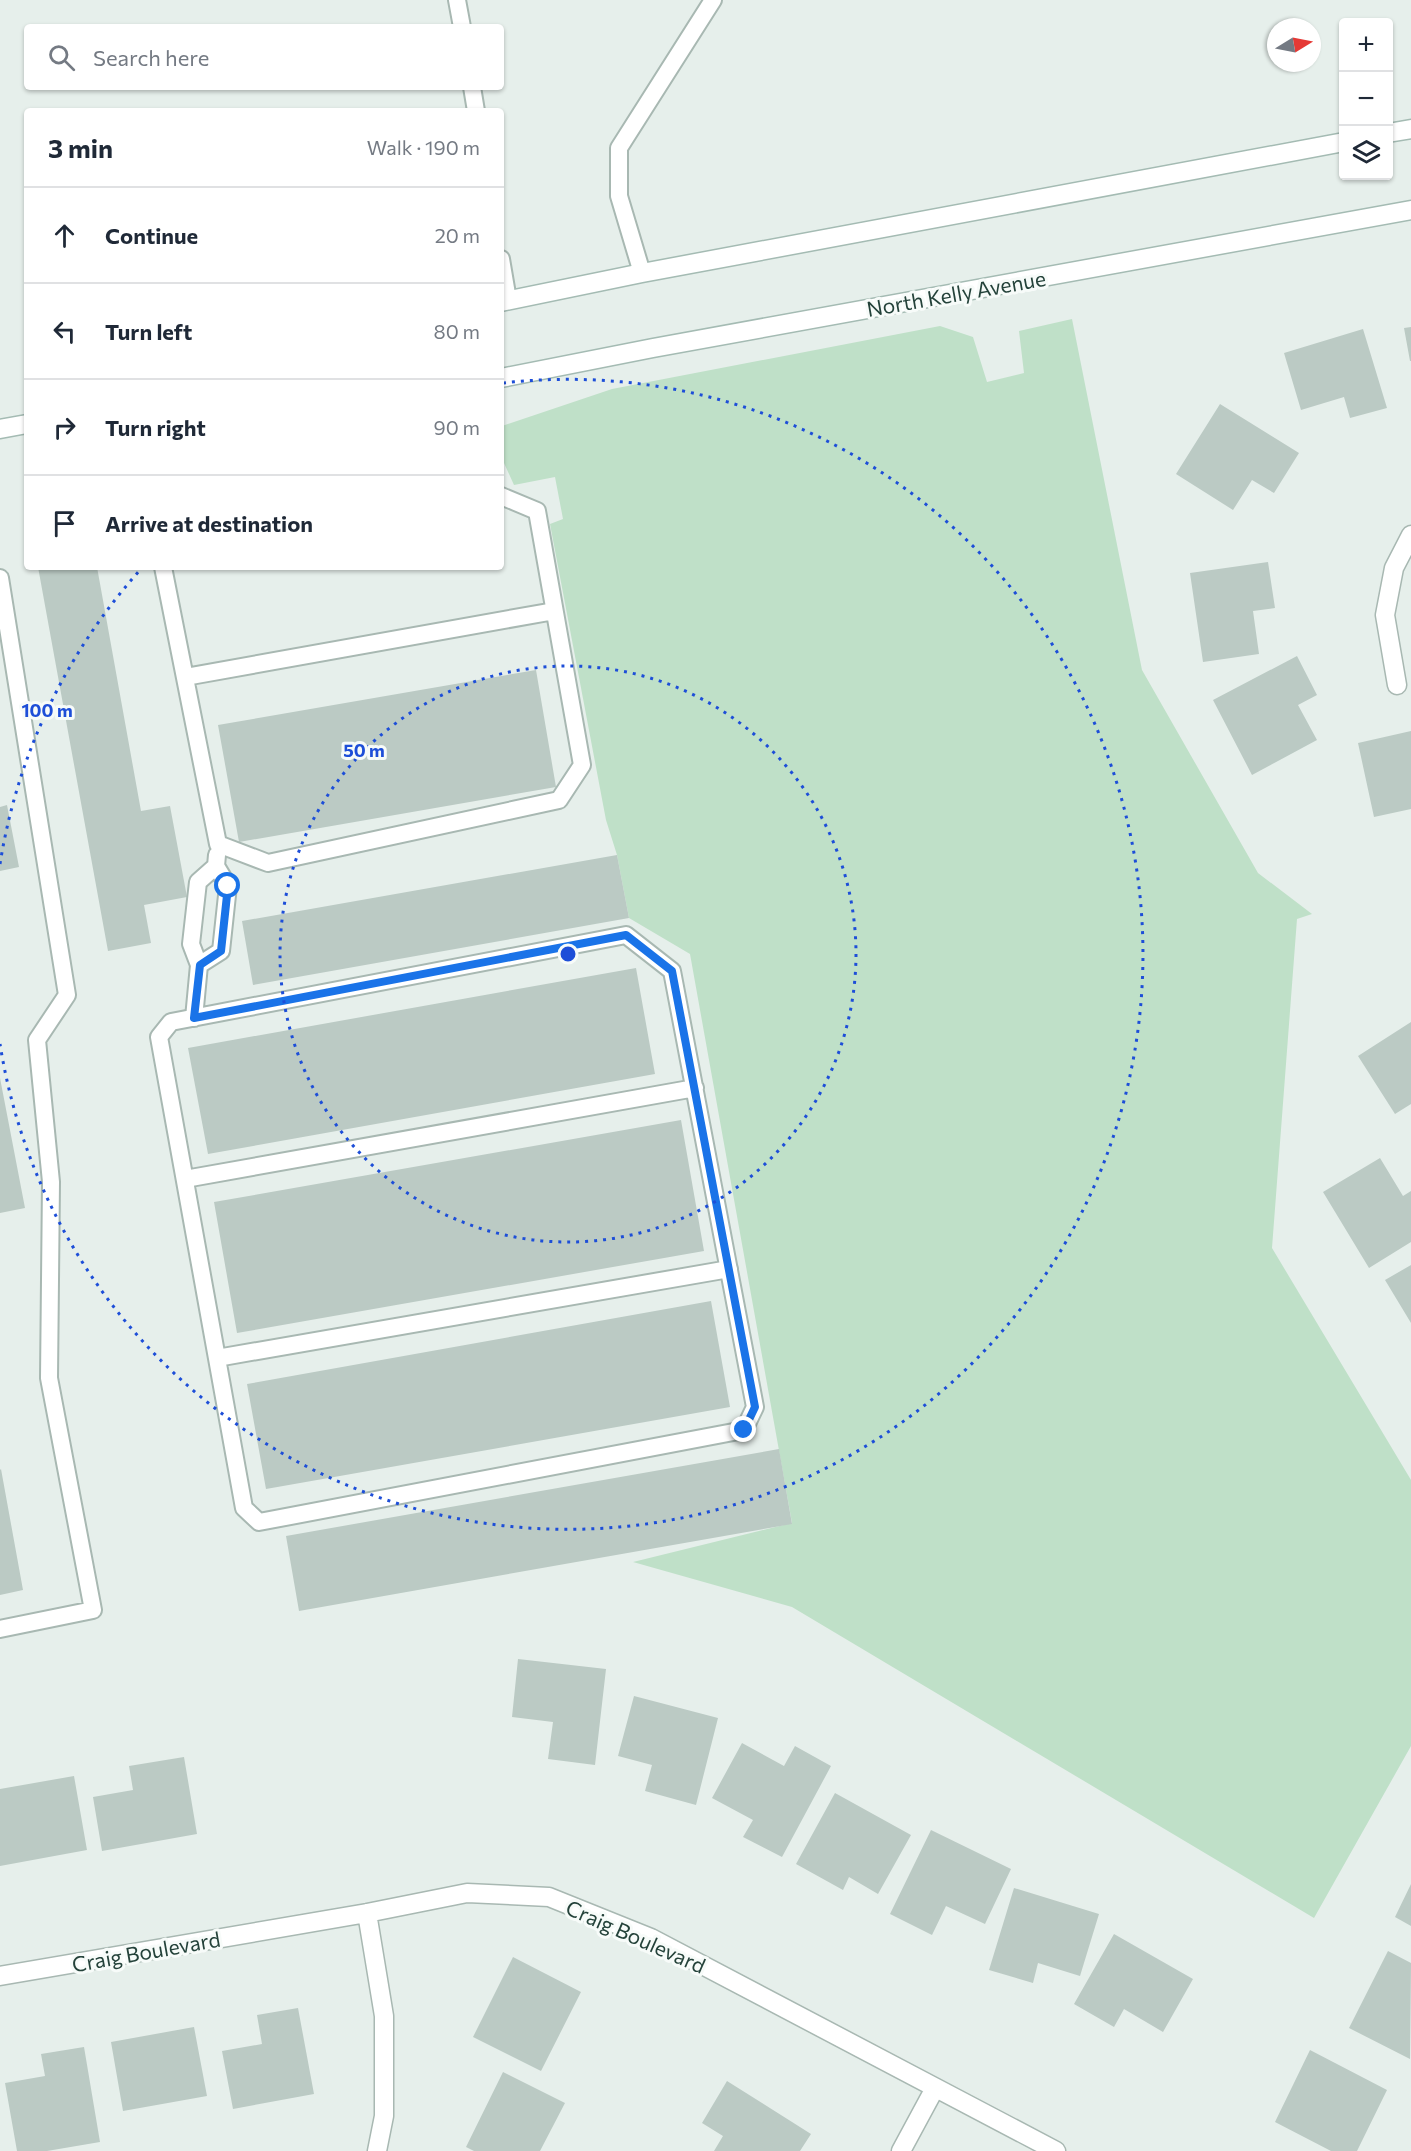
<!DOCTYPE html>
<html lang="en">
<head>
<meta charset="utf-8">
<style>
	body { margin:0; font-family:Commissioner,sans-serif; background:#f2f2f3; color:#1f2937 }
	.controls { position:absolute; right:18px; top:18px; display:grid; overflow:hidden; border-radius:6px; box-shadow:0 2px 4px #0004 }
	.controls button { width:54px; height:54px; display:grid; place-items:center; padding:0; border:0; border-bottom:2px solid #e0e1e3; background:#fff; color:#1f2937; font:30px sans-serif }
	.compass { position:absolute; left:1267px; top:18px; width:54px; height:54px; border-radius:50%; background:#fff; box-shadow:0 2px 4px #0004; rotate:80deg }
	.stop { position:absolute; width:18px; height:18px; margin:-14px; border:4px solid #1a73e8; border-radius:50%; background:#fff }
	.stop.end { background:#1a73e8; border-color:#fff; box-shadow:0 2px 6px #0008 }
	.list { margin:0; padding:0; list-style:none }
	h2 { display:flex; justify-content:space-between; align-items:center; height:78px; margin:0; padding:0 24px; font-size:26px }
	h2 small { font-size:20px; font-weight:400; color:#747a83 }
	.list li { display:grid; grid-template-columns:39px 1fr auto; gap:18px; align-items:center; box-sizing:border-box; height:96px; padding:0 24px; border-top:2px solid #e0e1e3 }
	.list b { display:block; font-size:22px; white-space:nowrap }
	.list em { font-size:20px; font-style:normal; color:#747a83 }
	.icon { flex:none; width:33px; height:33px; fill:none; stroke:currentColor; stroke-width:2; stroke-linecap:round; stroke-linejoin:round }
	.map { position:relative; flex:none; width:1411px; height:2151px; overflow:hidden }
	.search { position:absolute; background:#fff; box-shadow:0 2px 4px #0004; left:24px; top:24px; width:480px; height:66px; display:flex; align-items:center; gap:15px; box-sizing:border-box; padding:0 21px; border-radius:6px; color:#747a83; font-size:22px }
	.panel { position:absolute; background:#fff; box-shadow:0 2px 4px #0004; left:24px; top:108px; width:480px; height:462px; border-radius:6px }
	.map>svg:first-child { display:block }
	.grass { fill:#bfe0c8 }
	.building { fill:#bbcac4 }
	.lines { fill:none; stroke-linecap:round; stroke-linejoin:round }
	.lane-casing { stroke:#a8b8b2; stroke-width:20 }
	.street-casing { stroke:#a8b8b2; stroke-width:21 }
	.secondary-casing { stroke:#a4bbb3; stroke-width:21 }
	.lane { stroke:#fff; stroke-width:16 }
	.street { stroke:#fff; stroke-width:18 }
	.secondary { stroke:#fff; stroke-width:18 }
	.route { stroke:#1a73e8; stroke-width:8 }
	.ring { fill:none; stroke:#1d4ed8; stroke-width:3; stroke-dasharray:3 6 }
	.labels { text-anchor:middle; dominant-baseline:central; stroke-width:6; stroke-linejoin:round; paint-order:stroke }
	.street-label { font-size:21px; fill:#24423a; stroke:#f7fbf9 }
	.centre { fill:#1d4ed8; stroke:#f7fbf9; stroke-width:3 }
	.ring-label { font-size:18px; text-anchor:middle; font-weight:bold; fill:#1d4ed8; stroke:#f7fbf9; stroke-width:6; stroke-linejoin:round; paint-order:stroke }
</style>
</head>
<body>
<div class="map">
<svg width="1411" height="2151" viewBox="0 0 1411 2151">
	<rect width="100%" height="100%" fill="#e6efeb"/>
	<!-- grass -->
	<path class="grass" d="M1072 319 1142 670 1258 873 1312 914 1297 919 1272 1248 1411 1480V1746L1314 1918 792 1607 633 1562 792 1523 690 954 629 918 617 855 606 820 550 524 563 519 555 477 514 485 504 463 502 426 612 389 940 326 973 337 987 382 1024 373 1019 331Z"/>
	<!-- building -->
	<path class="building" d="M1411 327V361H1410L1404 328Z
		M1363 329 1387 408 1350 418 1344 397 1301 410 1284 353Z
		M1220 404 1299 453 1274 493 1252 480 1233 510 1176 474Z
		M1268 562 1275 608 1253 611 1259 654 1203 662 1190 573Z
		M38 567H97L141 811 170 806 187 897 144 905 151 943 108 951Z
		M1297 656 1317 695 1298 705 1317 740 1252 775 1213 700Z
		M536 670 556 787 239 842 218 725Z
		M1411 731V809L1374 817 1358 743Z
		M7 805 19 867 0 871V807Z
		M617 855 629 918 253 985 242 921Z
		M636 968 655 1074 208 1154 188 1048Z
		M1411 1022V1104L1395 1114 1358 1056Z
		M0 1078 25 1208 0 1213Z
		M681 1120 704 1251 237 1333 214 1202Z
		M1380 1158 1403 1196 1411 1191V1242L1369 1268 1323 1192Z
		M1411 1265V1323L1385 1280Z
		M711 1301 730 1407 266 1489 247 1384Z
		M779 1449 792 1524 299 1611 286 1536Z
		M1 1469 23 1590 0 1595V1470Z
		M518 1659 606 1669 595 1765 548 1759 553 1722 512 1717Z
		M634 1696 718 1718 696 1805 645 1791 652 1765 618 1756Z
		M742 1743 784 1766 795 1746 831 1766 782 1857 743 1837 753 1820 712 1798Z
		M184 1757 197 1834 102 1851 93 1797 133 1790 129 1766Z
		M74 1776 87 1850 0 1866V1789Z
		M835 1793 911 1835 878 1894 849 1877 843 1890 796 1864Z
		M931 1830 1011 1869 985 1924 946 1906 932 1935 890 1914Z
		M1411 1884V1926L1395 1917Z
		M1014 1888 1099 1914 1080 1976 1038 1963 1033 1983 989 1970Z
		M1114 1934 1193 1979 1163 2032 1124 2009 1114 2027 1074 2004Z
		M1388 1951 1411 1963 1410 2059 1349 2028Z
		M513 1957 581 1992 541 2071 473 2037Z
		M298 2008 314 2094 233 2109 222 2051 262 2044 257 2015Z
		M194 2027 207 2096 123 2111 111 2042Z
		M84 2047 100 2142 47 2151H17L5 2083 45 2076 41 2054Z
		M1310 2050 1387 2090 1357 2151H1331L1275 2122Z
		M503 2072 565 2103 540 2151H474L466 2147Z
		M727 2081 811 2134 800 2151H714L723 2136 702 2123Z"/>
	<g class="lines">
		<!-- lane casing -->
		<g class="lane-casing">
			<path id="lane" d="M457 0 462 27
				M472 87 476 111
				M501 259 508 300
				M642 273 619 196V148L713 0
				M163 567 218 844 268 863 559 800 582 765 537 511 501 496
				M0 578 67 995 37 1040 51 1182 49 1378 93 1610 0 1629
				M185 677 554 611
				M626 935 672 971 755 1407 744 1430 259 1522 244 1508 159 1037 171 1022Z
				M199 965 221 951 228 886 216 866 217 855
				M194 1018 199 965 191 944 198 882 216 866
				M185 1179 695 1088
				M217 1358 729 1269"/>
		</g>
		<!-- street casing -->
		<g class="street-casing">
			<path id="street" d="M1397 685 1385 615 1394 568 1411 535
				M367 1913 384 2016V2116L377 2151
				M0 1976 367 1913 467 1893 549 1897 651 1938 1056 2151
				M901 2151 935 2088"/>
		</g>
		<!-- secondary casing -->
		<g class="secondary-casing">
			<path id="secondary" d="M1388 133 1411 129
				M501 302 642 273 1344 142
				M501 378 653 348 1411 210
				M0 429 27 424"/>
		</g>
		<!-- lane -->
		<use href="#lane" class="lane"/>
		<!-- street -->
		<use href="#street" class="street"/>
		<!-- secondary -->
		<use href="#secondary" class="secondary"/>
	</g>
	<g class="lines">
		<!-- route -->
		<path class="route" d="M228 886 221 951 200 965 194 1018 626 935 672 971 755 1407 744 1430"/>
	</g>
	<!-- distance rings -->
	<g class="ring">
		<circle cx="568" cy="954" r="288"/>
		<path d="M0 864A575 575 0 0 1 141 569M503 383A575 575 0 1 1 0 1044"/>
	</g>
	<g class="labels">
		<!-- street labels -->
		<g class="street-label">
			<text transform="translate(956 293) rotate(-10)">North Kelly Avenue</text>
			<text transform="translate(636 1936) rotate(24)">Craig Boulevard</text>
			<text transform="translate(146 1951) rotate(-10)">Craig Boulevard</text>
		</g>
	</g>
	<circle cx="568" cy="954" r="9" class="centre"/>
	<g class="ring-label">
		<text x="47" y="717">100 m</text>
		<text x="364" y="757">50 m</text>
	</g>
</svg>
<div class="controls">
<button>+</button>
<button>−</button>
<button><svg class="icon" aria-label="layers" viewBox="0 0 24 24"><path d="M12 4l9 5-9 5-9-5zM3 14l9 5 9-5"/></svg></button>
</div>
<svg class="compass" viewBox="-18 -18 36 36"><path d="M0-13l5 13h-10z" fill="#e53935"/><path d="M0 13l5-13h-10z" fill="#747a83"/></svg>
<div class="stop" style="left:228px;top:886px"></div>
<div class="stop end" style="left:744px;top:1430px"></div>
<div class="search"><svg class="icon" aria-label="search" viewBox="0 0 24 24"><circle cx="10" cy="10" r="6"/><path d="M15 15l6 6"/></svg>Search here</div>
<section class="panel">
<h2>3 min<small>Walk · 190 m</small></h2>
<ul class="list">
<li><svg class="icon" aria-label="ahead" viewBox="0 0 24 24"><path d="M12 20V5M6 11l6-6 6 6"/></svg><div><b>Continue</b></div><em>20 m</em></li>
<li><svg class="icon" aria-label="left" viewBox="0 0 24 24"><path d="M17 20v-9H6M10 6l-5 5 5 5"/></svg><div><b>Turn left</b></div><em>80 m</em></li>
<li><svg class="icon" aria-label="right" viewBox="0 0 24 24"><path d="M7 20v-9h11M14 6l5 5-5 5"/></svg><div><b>Turn right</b></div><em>90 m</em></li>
<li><svg class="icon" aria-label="arrive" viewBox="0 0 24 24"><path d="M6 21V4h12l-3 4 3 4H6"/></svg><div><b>Arrive at destination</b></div></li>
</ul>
</section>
</div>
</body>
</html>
